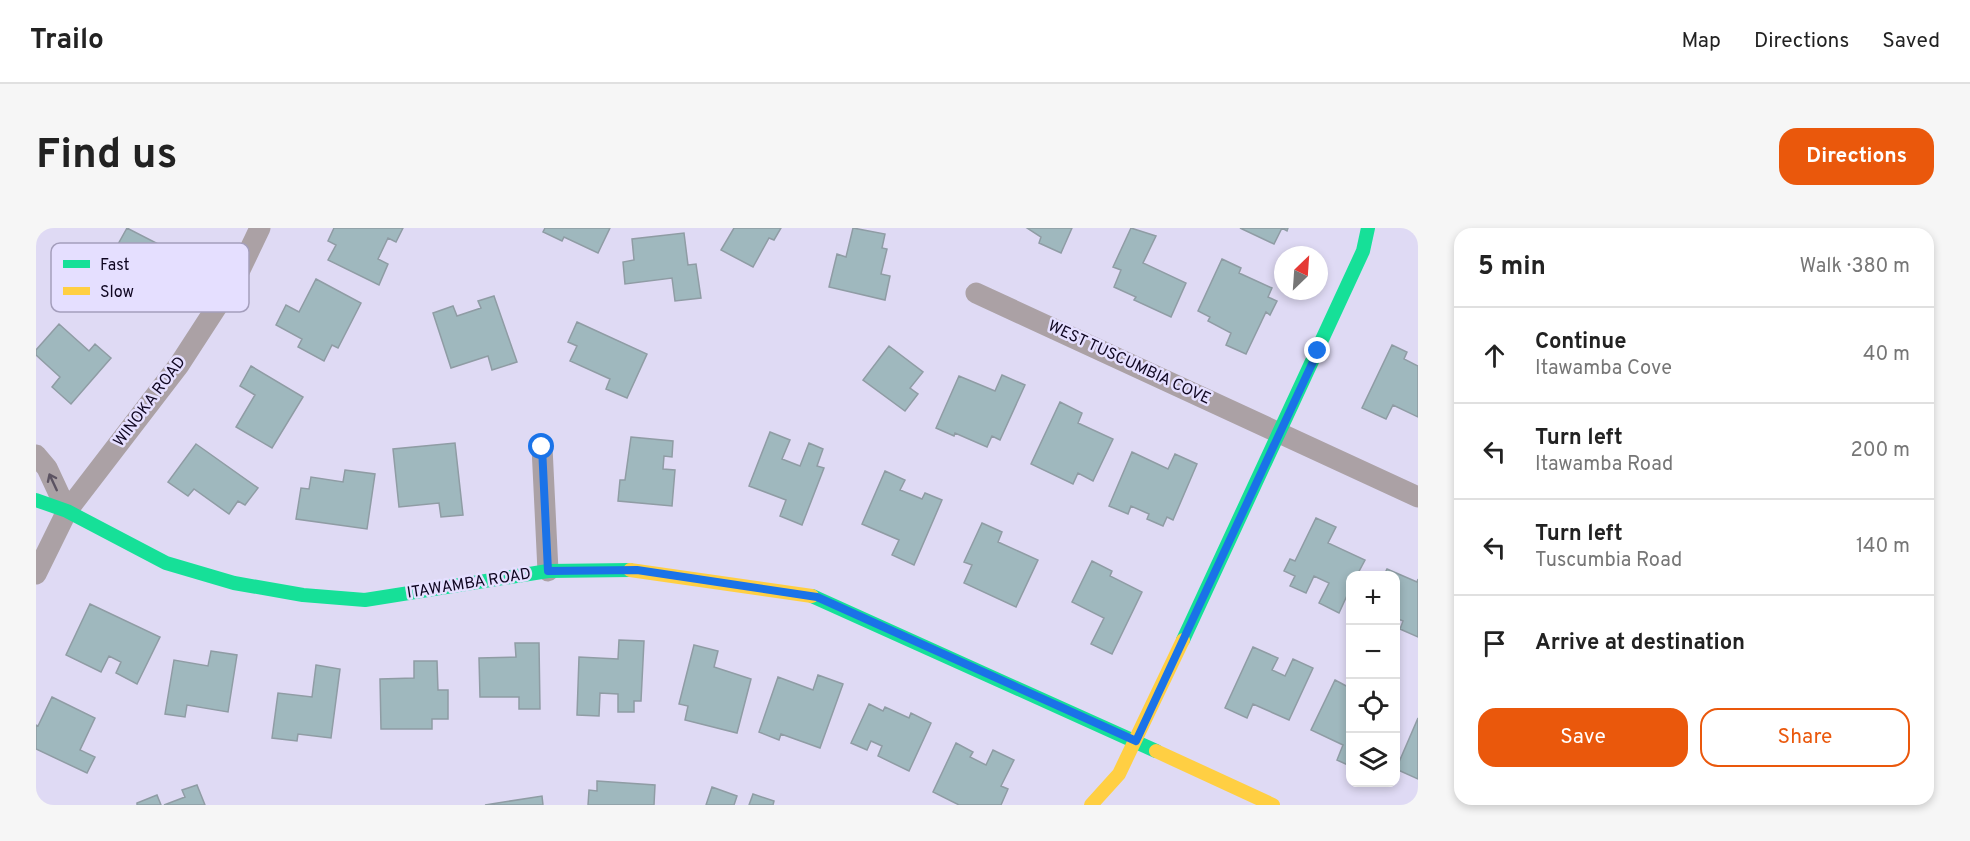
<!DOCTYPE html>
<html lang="en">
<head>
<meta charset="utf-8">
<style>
	body { margin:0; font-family:Overpass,sans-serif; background:#f6f6f6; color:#222 }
	.controls { position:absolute; right:18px; bottom:18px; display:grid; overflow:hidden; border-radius:12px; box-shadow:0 3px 9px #0003 }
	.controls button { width:54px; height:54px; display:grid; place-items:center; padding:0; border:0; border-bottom:2px solid #e0e0e0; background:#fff; color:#222; font:30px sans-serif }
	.compass { position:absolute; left:1238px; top:18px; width:54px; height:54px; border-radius:50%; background:#fff; box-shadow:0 3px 9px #0003; rotate:25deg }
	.stop { position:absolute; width:18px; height:18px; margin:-14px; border:4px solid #1a73e8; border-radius:50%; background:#fff }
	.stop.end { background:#1a73e8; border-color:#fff; box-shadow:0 2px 6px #0008 }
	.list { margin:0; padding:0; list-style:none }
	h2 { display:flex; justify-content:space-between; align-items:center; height:78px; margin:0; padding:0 24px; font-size:26px }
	h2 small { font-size:20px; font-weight:400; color:#767676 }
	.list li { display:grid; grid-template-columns:39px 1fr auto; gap:18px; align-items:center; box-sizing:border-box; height:96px; padding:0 24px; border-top:2px solid #e0e0e0 }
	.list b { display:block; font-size:22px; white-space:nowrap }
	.list p { margin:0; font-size:20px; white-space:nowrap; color:#767676 }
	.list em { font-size:20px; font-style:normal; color:#767676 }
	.actions { display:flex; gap:12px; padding:18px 24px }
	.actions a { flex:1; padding:14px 0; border:2px solid #ea580c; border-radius:18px; text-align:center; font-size:21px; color:#ea580c }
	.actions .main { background:#ea580c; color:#fff }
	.icon { flex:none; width:33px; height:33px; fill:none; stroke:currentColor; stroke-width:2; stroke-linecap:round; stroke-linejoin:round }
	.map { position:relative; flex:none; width:1382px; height:577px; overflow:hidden; border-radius:18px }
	header { display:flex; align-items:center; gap:36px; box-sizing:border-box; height:84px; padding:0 30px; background:#fff; border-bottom:2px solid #e0e0e0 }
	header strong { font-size:28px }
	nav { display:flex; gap:33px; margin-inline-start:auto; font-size:21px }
	.intro { display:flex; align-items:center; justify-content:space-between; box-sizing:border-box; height:144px; padding:0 36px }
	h1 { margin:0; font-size:42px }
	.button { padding:15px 27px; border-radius:18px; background:#ea580c; color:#fff; font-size:21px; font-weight:700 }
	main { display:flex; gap:36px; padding:0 36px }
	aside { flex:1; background:#fff; border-radius:18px; box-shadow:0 3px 9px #0003 }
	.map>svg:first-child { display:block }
	.building { fill:#9fb8be; stroke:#8f9ca4; stroke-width:1.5 }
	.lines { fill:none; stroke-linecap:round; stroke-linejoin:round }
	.street { stroke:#aba1a5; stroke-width:21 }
	.fast { stroke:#16e098; stroke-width:14 }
	.slow { stroke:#ffcf43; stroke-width:14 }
	.oneway { stroke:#5c5362 }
	.route { stroke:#1a73e8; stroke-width:8 }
	.labels { text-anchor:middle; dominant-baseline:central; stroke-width:5; stroke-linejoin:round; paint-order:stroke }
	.street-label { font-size:16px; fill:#0e0520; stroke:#e5dfff }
	.key { fill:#e5dfff; stroke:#a49ebc; stroke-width:1.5 }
	.key-label { font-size:16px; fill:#0e0520 }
</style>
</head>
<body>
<header>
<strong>Trailo</strong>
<nav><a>Map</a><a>Directions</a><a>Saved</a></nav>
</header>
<div class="intro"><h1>Find us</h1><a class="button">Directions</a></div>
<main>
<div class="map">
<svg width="1382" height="577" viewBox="0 0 1382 577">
	<rect width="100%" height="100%" fill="#dfdaf4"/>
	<!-- building -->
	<path class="building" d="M91 0 132 21 123 36 129 40 122 52 116 48 110 58 118 63 107 82 60 56Z
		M298 0H367L360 14 352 10 342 31 352 36 343 57 292 32 300 17 292 13Z
		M509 0H574L562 25 528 9 526 13 507 4Z
		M698 0H745L738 12 733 10 717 39 685 22Z
		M817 0 849 6 846 20 851 21 845 46 854 48 849 72 793 59 801 26 810 29Z
		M991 0H1036L1025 25 1003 15 1005 9Z
		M1095 0 1120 8 1107 35 1150 55 1135 89 1098 72 1100 69 1078 59 1085 42 1077 39Z
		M1204 0H1252L1251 3 1246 0 1238 16Z
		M648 5 652 37 660 36 665 70 639 73 636 50 589 56 587 34 598 32 596 11Z
		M1186 31 1205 40 1203 45 1236 60 1232 69 1241 73 1234 87 1230 84 1210 126 1190 117 1195 105 1172 93 1174 89 1162 83Z
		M280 51 325 75 302 120 296 117 288 133 262 119 266 111 240 97 250 77 263 84Z
		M458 68 481 134 456 142 452 128 415 140 397 85 417 78 421 88 445 80 442 73Z
		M541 94 611 126 591 170 570 161 574 151 534 133 541 118 532 114Z
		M23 96 53 123 59 116 75 130 35 176 16 159 24 149 0 127V122Z
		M1356 117 1371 124 1368 131 1382 138V189L1357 177 1350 191 1326 180Z
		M853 118 887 144 874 160 882 166 869 183 827 152Z
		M215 138 267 169 236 220 200 199 219 167 204 158Z
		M966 147 989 157 964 212 956 208 951 219 919 205 918 208 900 200 923 148 959 163Z
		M1024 174 1046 185 1042 195 1077 211 1057 253 1042 245 1037 256 995 236Z
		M734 204 754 212 746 231 764 238 773 215 787 221 781 238 788 240 766 297 744 288 750 272 713 258Z
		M595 209 637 213 636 229 628 228 627 241 639 242 636 278 582 273 584 252H589Z
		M419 215 427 287 405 289 403 275 363 279 357 221Z
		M160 216 222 260 209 277 202 273 193 286 158 261 152 268 132 254Z
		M1096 224 1132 241 1139 226 1161 236 1137 292 1131 289 1127 298 1111 291 1113 286 1095 278 1092 286 1073 278Z
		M309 242 339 246 331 301 260 291 265 260 273 261 275 249 307 254Z
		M849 243 869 252 864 262 886 271 889 265 906 272 878 337 856 327 863 312 826 296Z
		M1280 290 1300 299 1292 315 1329 332 1321 347H1314V361L1303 385 1283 375 1293 355 1278 348 1270 365 1254 358 1259 348 1248 343 1254 331 1259 333Z
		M946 295 966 304 962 314 1002 332 980 379 928 355 936 337 928 334Z
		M1056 333 1076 343 1074 348 1106 364 1076 426 1055 416 1068 390 1036 374Z
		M1351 341 1381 354 1382 351V409L1364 401 1367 393 1360 390V347H1348Z
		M54 376 124 409 101 456 80 445 85 434 73 428 65 444 30 427Z
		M583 412 608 413 605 473H598V484H582V466L564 465 563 488 541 487 543 429 582 431Z
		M479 415H503L504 481H483V469H444L443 430 480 429Z
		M658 417 682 423 678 439 715 451 701 505 649 492 652 478 643 476Z
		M1217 419 1242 430 1236 442 1249 448 1257 431 1277 440 1253 492 1217 476 1211 490 1189 480Z
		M175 423 201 427 192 484 151 477 149 489 129 486 138 432 172 438Z
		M378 433H401L402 462H412V491H396V501H345L344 451 378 450Z
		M280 437 304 441 295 510 262 506 261 513 236 510 242 465 276 469Z
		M782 447 807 456 784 520 745 506 743 512 723 504 742 449 777 462Z
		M1299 452 1314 460 1311 471 1314 472V538L1301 532 1307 517 1275 502Z
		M16 469 59 490 44 522 59 529 51 545 0 521V497L2 498Z
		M833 476 847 483 849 479 873 490 875 485 895 495 873 543 842 528 846 518 835 513 831 522 815 515Z
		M1382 490V551L1360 541Z
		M920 515 937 524 934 529 950 537 957 522 978 532 965 558 972 561 965 577H923L897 564Z
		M561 553 619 557 618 577H552L553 562 561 563Z
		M161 557 169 577H128L149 569 146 562Z
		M676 559 701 568 698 577H670Z
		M717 566 738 573 737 577H713Z
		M121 567 125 577H101V575Z
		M506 568 507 577H449Z"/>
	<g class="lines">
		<!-- street -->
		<path class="street" d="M940 65 1382 269
			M506 219 512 343
			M0 227 11 240 31 283
			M0 346 31 283 143 137 202 46 224 0"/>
		<!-- fast -->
		<path class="fast" d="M0 272 31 283 130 335 198 355 267 367 329 372 512 343 594 342
			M776 368 1120 523
			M1147 412 1327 23 1332 0"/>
		<!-- slow -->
		<path class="slow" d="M594 342 776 368
			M1120 523 1237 577
			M1055 577 1083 546 1147 412"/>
	</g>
	<!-- one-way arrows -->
	<defs><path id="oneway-shaft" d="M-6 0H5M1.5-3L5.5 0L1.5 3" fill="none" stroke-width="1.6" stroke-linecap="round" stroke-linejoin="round" transform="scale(1.5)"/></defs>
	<use class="oneway" href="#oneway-shaft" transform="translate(17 254) rotate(-115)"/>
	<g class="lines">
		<!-- route -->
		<path class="route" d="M506 219 512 343 601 342 781 369 1100 513 1282 123"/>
	</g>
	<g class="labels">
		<!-- street labels -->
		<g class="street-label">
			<text transform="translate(1093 135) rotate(25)">WEST TUSCUMBIA COVE</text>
			<text transform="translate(114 174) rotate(-53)">WINOKA ROAD</text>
			<text transform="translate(433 356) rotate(-9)">ITAWAMBA ROAD</text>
		</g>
	</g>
	<!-- legend -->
	<rect x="15" y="15" width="198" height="69" rx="9" class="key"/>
	<rect x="27" y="32" width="27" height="8" fill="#16e098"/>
	<rect x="27" y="59" width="27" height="8" fill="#ffcf43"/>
	<g class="key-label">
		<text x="64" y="42">Fast</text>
		<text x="64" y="69">Slow</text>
	</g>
</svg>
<div class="controls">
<button>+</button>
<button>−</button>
<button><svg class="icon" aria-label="locate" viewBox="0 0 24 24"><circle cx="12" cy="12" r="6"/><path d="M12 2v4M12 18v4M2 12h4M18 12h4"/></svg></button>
<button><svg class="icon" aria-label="layers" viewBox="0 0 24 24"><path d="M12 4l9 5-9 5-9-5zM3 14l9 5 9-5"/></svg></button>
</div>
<svg class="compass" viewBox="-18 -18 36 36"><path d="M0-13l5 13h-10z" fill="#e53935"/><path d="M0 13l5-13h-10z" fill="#767676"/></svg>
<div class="stop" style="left:506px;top:219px"></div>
<div class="stop end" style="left:1282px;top:123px"></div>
</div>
<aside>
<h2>5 min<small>Walk · 380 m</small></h2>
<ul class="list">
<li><svg class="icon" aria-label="ahead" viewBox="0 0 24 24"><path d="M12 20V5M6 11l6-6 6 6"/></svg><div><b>Continue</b><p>Itawamba Cove</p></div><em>40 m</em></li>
<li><svg class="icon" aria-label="left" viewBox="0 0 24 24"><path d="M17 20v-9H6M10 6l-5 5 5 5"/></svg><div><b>Turn left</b><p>Itawamba Road</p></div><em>200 m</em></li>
<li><svg class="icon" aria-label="left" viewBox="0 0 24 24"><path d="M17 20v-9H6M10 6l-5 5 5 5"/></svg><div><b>Turn left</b><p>Tuscumbia Road</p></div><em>140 m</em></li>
<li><svg class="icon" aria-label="arrive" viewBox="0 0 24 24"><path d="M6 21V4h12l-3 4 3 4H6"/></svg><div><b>Arrive at destination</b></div></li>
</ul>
<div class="actions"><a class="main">Save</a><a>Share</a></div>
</aside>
</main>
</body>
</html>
